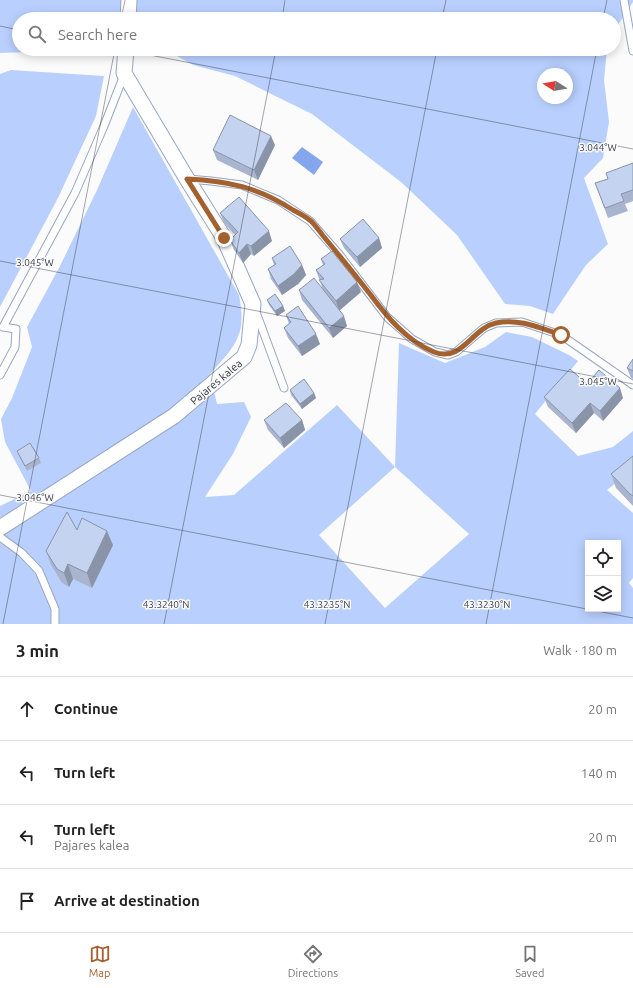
<!DOCTYPE html>
<html lang="en">
<head>
<meta charset="utf-8">
<style>
	body { margin:0; font-family:Ubuntu,sans-serif; background:#f2f2f2; color:#222 }
	.controls { position:absolute; right:12px; bottom:12px; display:grid; overflow:hidden; border-radius:0px; box-shadow:0 2px 10px #0003 }
	.controls button { width:36px; height:36px; display:grid; place-items:center; padding:0; border:0; border-bottom:1px solid #e0e0e0; background:#fff; color:#222; font:20px sans-serif }
	.compass { position:absolute; left:537px; top:68px; width:36px; height:36px; border-radius:50%; background:#fff; box-shadow:0 2px 10px #0003; rotate:281deg }
	.stop { position:absolute; width:12px; height:12px; margin:-9px; border:3px solid #a46130; border-radius:50%; background:#fff }
	.stop.end { background:#a46130; border-color:#fff; box-shadow:0 1px 4px #0008 }
	.list { margin:0; padding:0; list-style:none }
	h2 { display:flex; justify-content:space-between; align-items:center; height:52px; margin:0; padding:0 16px; font-size:17px }
	h2 small { font-size:13px; font-weight:400; color:#767676 }
	.list li { display:grid; grid-template-columns:26px 1fr auto; gap:12px; align-items:center; box-sizing:border-box; height:64px; padding:0 16px; border-top:1px solid #e0e0e0 }
	.list b { display:block; font-size:15px; white-space:nowrap }
	.list p { margin:0; font-size:13px; white-space:nowrap; color:#767676 }
	.list em { font-size:13px; font-style:normal; color:#767676 }
	.icon { flex:none; width:22px; height:22px; fill:none; stroke:currentColor; stroke-width:2; stroke-linecap:round; stroke-linejoin:round }
	.map { position:relative; flex:none; width:633px; height:624px; overflow:hidden }
	.search { position:absolute; background:#fff; box-shadow:0 2px 10px #0003; left:12px; right:12px; top:12px; height:44px; display:flex; align-items:center; gap:10px; box-sizing:border-box; padding:0 14px; border-radius:22px; color:#767676; font-size:15px }
	.sheet { height:308px; background:#fff }
	nav { display:flex; justify-content:space-around; align-items:center; box-sizing:border-box; height:56px; border-top:1px solid #e0e0e0; background:#fff; font-size:11px; color:#767676 }
	nav a { display:grid; justify-items:center; gap:2px }
	nav .on { color:#a46130 }
	.map>svg:first-child { display:block }
	.green { fill:#b9d0fe; fill-rule:evenodd }
	.water { fill:#84a6ec }
	.lines { fill:none; stroke-linecap:round; stroke-linejoin:round }
	.lane-casing { stroke:#98a6c2; stroke-width:9 }
	.street-casing { stroke:#98a6c2; stroke-width:17 }
	.lane { stroke:#fff; stroke-width:7 }
	.street { stroke:#fff; stroke-width:15 }
	.wall { fill:#a9b5ce }
	.shaded-wall { fill:#8994a8 }
	.building { fill:#c4d3f0; stroke:#8994a8 }
	.route { stroke:#a46130; stroke-width:5 }
	.ticks { fill:none; stroke:#363b47; stroke-width:1; stroke-opacity:0.45 }
	.labels { text-anchor:middle; dominant-baseline:central; stroke-width:3; stroke-linejoin:round; paint-order:stroke }
	.street-label { font-size:11px; fill:#363b47; stroke:#fbfbfb }
	.ticks-label { font-size:10px; text-anchor:middle; fill:#363b47; stroke:#fbfbfb; stroke-width:3; stroke-linejoin:round; paint-order:stroke }
</style>
</head>
<body>
<div class="map">
<svg width="633" height="624" viewBox="0 0 633 624">
	<rect width="100%" height="100%" fill="#fbfbfb"/>
	<!-- green -->
	<path class="green" d="M0 0H633V2L614 31V19H19V49H35L34 52 0 53Z
		M168 49H607L604 80 609 122 603 158 584 178 608 244 586 265 553 314 530 306 505 304 457 235 401 182 312 114 235 76 193 65 168 51ZM543 74H567V98H543Z
		M11 70 104 76 96 116 58 198 0 307V74Z
		M133 107 239 295C247 335 236 345 210 374L217 404 244 402 251 417 233 454 205 497 234 495 337 405 395 467 399 343 445 363 485 347 506 332 532 337 569 355 578 361 535 414 578 456 613 447 633 431V470L607 490 633 513V578L629 583 633 588V624H0V506L31 491 5 442 1 419 12 398 32 347 27 327 60 266 97 190ZM395 467 469 534 385 608 319 535ZM588 543H618V609H588Z"/>
	<!-- water -->
	<path class="water" d="M302 147 323 162 314 175 292 158Z"/>
	<g class="lines">
		<!-- lane casing -->
		<g class="lane-casing">
			<path id="lane" d="M624 0 633 51
				M188 179 211 181 242 185 278 200 310 221 339 254 387 317 412 339 435 352 448 355 456 352 484 328 496 323 522 322 561 335 633 385
				M256 312 284 388
				M0 375 15 347 16 329 3 327 75 193 104 126 124 75
				M0 537 22 553 39 571 55 609V624"/>
		</g>
		<!-- street casing -->
		<g class="street-casing">
			<path id="street" d="M128 19 129 0
				M0 528 174 416 244 357 249 345 253 304 224 238 187 179 124 73 126 49"/>
		</g>
		<!-- lane -->
		<use href="#lane" class="lane"/>
		<!-- street -->
		<use href="#street" class="street"/>
	</g>
	<!-- wall -->
	<path class="wall" d="M28 49H111L110 56H46L31 55Z
		M275 145 258 180 217 160 213 150Z
		M633 163V201L625 204 628 211 608 218 595 183 608 179Z
		M220 213 272 241 254 256 251 254 243 263 234 250 230 240 235 235 224 223Z
		M379 238 382 248 360 267 344 248 340 239Z
		M272 258 302 265 306 275 298 284 282 295 271 279 268 269 274 265Z
		M321 259 361 292 339 310 347 326 333 338 302 300 299 290H323L316 270 323 265Z
		M267 300 283 306 285 311 277 316 269 305Z
		M286 315 320 344 302 356 288 338 284 328 289 324Z
		M633 359V379L631 378 627 368Z
		M587 384 623 398 603 421 594 413 576 433 548 407 544 397Z
		M290 390 314 393 316 398 302 409 291 395Z
		M264 420H302L305 430 284 448 268 430Z
		M17 451 39 458 41 463 27 471 19 456Z
		M633 456V506L616 488 611 474Z
		M77 530 113 545 92 588 73 579 69 587 62 583 51 565 46 551Z"/>
	<!-- shaded-wall -->
	<path class="shaded-wall" d="M107 49H111L110 56Z
		M271 136 275 145 258 180 254 170Z
		M269 231 272 241 254 256 251 246Z
		M379 238 382 248 360 267 357 257Z
		M247 244 251 254 243 263 239 253Z
		M302 265 306 275 298 284 282 295 278 286Z
		M357 282 361 292 339 311 336 301Z
		M283 306 285 311 277 316 275 311Z
		M344 316 347 326 333 338 329 328Z
		M316 334 320 344 302 356 298 346Z
		M620 388 623 398 603 421 600 411Z
		M314 393 316 398 302 409 300 404Z
		M590 403 594 413 576 433 572 423Z
		M302 420 305 430 284 448 280 438Z
		M107 531 113 545 92 588 87 573Z
		M68 564 73 579 69 587 64 573Z"/>
	<!-- building -->
	<path class="building" d="M56 14 103 15V19H36Z
		M230 115 271 136 254 170 213 150Z
		M633 163V190L621 194 624 201 605 208 595 183 608 179 606 173Z
		M239 197 269 231 251 246 247 244 239 253 230 240 238 232 220 213Z
		M363 219 379 238 357 257 340 239Z
		M290 246 302 265 294 274 278 286 268 269 276 264 272 258Z
		M332 251 357 282 336 301 319 280 324 279 316 270 325 264 321 259Z
		M314 278 344 316 329 328 299 290Z
		M275 294 283 306 275 311 267 300Z
		M298 306 316 334 298 346 284 328 291 322 286 315Z
		M633 359V371L627 368Z
		M570 369 587 384 599 370 620 388 600 411 590 403 572 423 544 397Z
		M304 379 314 393 300 404 290 390Z
		M286 403 302 420 280 438 264 420Z
		M30 443 39 458 25 466 17 451Z
		M633 456V496L630 494 611 474Z
		M67 512 77 530 82 518 107 531 87 573 68 564 64 573 57 569 46 551Z"/>
	<g class="lines">
		<!-- route -->
		<path class="route" d="M224 238 187 179C228 181 258 187 293 210 299 213 306 217 311 221 316 226 320 232 324 237 340 256 355 275 370 294 387 317 407 341 434 352 462 363 472 328 496 323 519 318 540 328 561 335"/>
	</g>
	<!-- ticks -->
	<path class="ticks" d="M121 19 125 0M282 19 285 0M442 19 446 0M603 19 607 0M0 26 19 30M119 49 633 149M0 261 633 384M0 495 633 618M3 624 115 49M164 624 276 49M325 624 437 49M486 624 597 49"/>
	<g class="labels">
		<!-- street labels -->
		<g class="street-label">
			<text transform="translate(216 382) rotate(-40)">Pajares kalea</text>
		</g>
	</g>
	<g class="ticks-label">
		<text x="598" y="151">3.044°W</text>
		<text x="35" y="266">3.045°W</text>
		<text x="598" y="385">3.045°W</text>
		<text x="35" y="501">3.046°W</text>
		<text x="166" y="608">43.3240°N</text>
		<text x="327" y="608">43.3235°N</text>
		<text x="487" y="608">43.3230°N</text>
	</g>
</svg>
<div class="controls">
<button><svg class="icon" aria-label="locate" viewBox="0 0 24 24"><circle cx="12" cy="12" r="6"/><path d="M12 2v4M12 18v4M2 12h4M18 12h4"/></svg></button>
<button><svg class="icon" aria-label="layers" viewBox="0 0 24 24"><path d="M12 4l9 5-9 5-9-5zM3 14l9 5 9-5"/></svg></button>
</div>
<svg class="compass" viewBox="-18 -18 36 36"><path d="M0-13l5 13h-10z" fill="#e53935"/><path d="M0 13l5-13h-10z" fill="#767676"/></svg>
<div class="stop" style="left:561px;top:335px"></div>
<div class="stop end" style="left:224px;top:238px"></div>
<div class="search"><svg class="icon" aria-label="search" viewBox="0 0 24 24"><circle cx="10" cy="10" r="6"/><path d="M15 15l6 6"/></svg>Search here</div>
</div>
<section class="sheet">
<h2>3 min<small>Walk · 180 m</small></h2>
<ul class="list">
<li><svg class="icon" aria-label="ahead" viewBox="0 0 24 24"><path d="M12 20V5M6 11l6-6 6 6"/></svg><div><b>Continue</b></div><em>20 m</em></li>
<li><svg class="icon" aria-label="left" viewBox="0 0 24 24"><path d="M17 20v-9H6M10 6l-5 5 5 5"/></svg><div><b>Turn left</b></div><em>140 m</em></li>
<li><svg class="icon" aria-label="left" viewBox="0 0 24 24"><path d="M17 20v-9H6M10 6l-5 5 5 5"/></svg><div><b>Turn left</b><p>Pajares kalea</p></div><em>20 m</em></li>
<li><svg class="icon" aria-label="arrive" viewBox="0 0 24 24"><path d="M6 21V4h12l-3 4 3 4H6"/></svg><div><b>Arrive at destination</b></div></li>
</ul>
</section>
<nav>
<a class="on"><svg class="icon" aria-label="map" viewBox="0 0 24 24"><path d="M3 6l6-2 6 2 6-2v14l-6 2-6-2-6 2zM9 4v14M15 6v14"/></svg>Map</a>
<a><svg class="icon" aria-label="directions" viewBox="0 0 24 24"><path d="M12 3l9 9-9 9-9-9zM9 14v-3h6M13 9l2 2-2 2"/></svg>Directions</a>
<a><svg class="icon" aria-label="saved" viewBox="0 0 24 24"><path d="M7 4h10v16l-5-4-5 4z"/></svg>Saved</a>
</nav>
</body>
</html>
